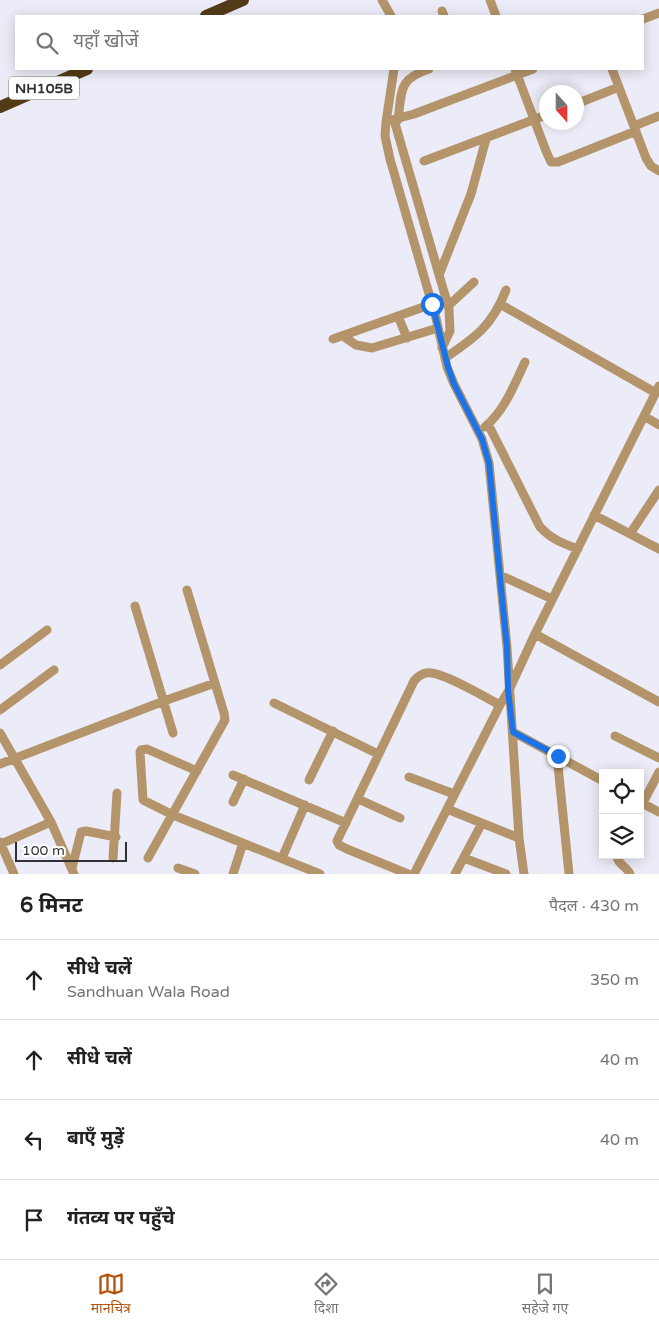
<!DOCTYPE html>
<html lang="hi">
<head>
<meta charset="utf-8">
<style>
	body { margin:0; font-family:"Varela Round","Noto Sans Devanagari",sans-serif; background:#f6f6f6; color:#202124 }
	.controls { position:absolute; right:15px; bottom:15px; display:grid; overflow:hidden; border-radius:0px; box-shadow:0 2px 12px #0003 }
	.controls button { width:45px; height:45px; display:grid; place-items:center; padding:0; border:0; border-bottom:1px solid #e0e0e0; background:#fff; color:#202124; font:25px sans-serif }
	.compass { position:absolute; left:539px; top:85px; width:45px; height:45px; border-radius:50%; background:#fff; box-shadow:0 2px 12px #0003; rotate:159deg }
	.scale { position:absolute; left:15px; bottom:12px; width:112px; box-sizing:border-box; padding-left:5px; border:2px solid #313135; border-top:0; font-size:14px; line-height:18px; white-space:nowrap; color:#313135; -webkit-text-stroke:4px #fff; paint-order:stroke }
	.stop { position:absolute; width:15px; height:15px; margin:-11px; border:4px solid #1a73e8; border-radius:50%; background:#fff }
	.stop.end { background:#1a73e8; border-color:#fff; box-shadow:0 1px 5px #0008 }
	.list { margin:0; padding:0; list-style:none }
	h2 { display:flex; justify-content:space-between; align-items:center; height:65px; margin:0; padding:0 20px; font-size:21px }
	h2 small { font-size:16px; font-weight:400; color:#757577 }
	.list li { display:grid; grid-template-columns:32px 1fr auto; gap:15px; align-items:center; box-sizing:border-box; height:80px; padding:0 20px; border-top:1px solid #e0e0e0 }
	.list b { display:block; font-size:19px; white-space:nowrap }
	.list p { margin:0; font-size:16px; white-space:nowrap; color:#757577 }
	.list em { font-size:16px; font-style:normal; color:#757577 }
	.icon { flex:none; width:28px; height:28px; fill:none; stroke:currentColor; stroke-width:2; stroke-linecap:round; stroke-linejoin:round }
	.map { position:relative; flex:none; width:659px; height:874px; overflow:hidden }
	.search { position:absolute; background:#fff; box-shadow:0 2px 12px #0003; left:15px; right:15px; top:15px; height:55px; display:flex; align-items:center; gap:12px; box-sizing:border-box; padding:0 18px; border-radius:0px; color:#757577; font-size:19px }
	.sheet { height:385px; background:#fff }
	nav { display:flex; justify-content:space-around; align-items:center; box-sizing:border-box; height:70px; border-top:1px solid #e0e0e0; background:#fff; font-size:14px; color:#757577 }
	nav a { display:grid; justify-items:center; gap:2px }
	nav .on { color:#b45309 }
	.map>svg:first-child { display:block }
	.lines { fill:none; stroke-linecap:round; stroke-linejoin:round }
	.minor { stroke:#b4946a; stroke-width:9 }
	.highway { stroke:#533b17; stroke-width:12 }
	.route { stroke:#1a73e8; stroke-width:6 }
	.labels { text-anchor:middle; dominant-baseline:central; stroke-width:4.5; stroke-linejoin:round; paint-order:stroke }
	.shield { fill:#fff; stroke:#6f6f72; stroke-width:1 }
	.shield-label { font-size:14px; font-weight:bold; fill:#313135 }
</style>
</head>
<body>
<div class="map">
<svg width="659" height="874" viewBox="0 0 659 874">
	<rect width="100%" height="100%" fill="#ececf8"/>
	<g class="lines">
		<!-- minor -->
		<path class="minor" d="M382 0 391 16
			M490 0 496 16
			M442 11 444 16
			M643 19 659 13
			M394 69 386 122 385 136 390 159 436 318 447 367 454 384 482 439 489 463 507 647 519 838 524 874
			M515 69 546 151 551 162H558L636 131
			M612 69 646 158 651 166 659 171
			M576 104 619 87
			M394 120 449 309 450 331 442 348
			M398 120C402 91 398 79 429 69
			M388 121 414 114 533 69
			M634 126 659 116
			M424 161 546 115
			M439 275 471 194 486 139
			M500 304 656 393
			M448 306 474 282
			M398 316 407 338
			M343 336 356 345 372 348 438 328
			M333 339 432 304
			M445 358C476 337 492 326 506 290
			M644 416 659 425
			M488 424 540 527C551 539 562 543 578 549
			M485 427C505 410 514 385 525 362
			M594 515 659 549
			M630 534 659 490
			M500 575 552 599
			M135 606 173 733
			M535 634 659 702
			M0 665 47 630
			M274 703 378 754
			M0 710 54 670
			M513 732 603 781
			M0 733 51 822 74 874
			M615 736 659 758
			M557 756 569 874
			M0 764 164 701 215 683
			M197 771 147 749 141 750 140 752 143 800 173 815 320 874
			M233 775 346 823
			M409 777 454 794
			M309 780 333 731
			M358 799 400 818
			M233 802 244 779
			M640 802 659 812
			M640 808 659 772
			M447 809 519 838
			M0 842 14 874
			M1 844 51 822
			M617 855C617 865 627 866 630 874
			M113 858 117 793
			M148 858 225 720 224 713 187 590
			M282 858 305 805
			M464 858 506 874
			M72 868 81 832 86 831 116 837
			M178 868 195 874
			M233 874 243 843
			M408 874 347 849 339 845 337 841 414 681C419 675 424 672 431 673 446 674 485 697 500 705
			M414 874 500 705 509 690 535 634 659 386
			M455 874 482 823"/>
		<!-- highway -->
		<path class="highway" d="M206 16 243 0
			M0 107 87 69"/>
	</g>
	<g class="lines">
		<!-- route -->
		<path class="route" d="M432 304 448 367 454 384 482 439 489 463 502 598 507 647 508 690 513 732 558 756"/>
	</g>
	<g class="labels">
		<!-- shield labels -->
		<rect class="shield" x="9" y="76.5" width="70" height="23" rx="4"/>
		<g class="shield-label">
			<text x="44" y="88">NH105B</text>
		</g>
	</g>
</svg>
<div class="controls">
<button><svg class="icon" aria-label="locate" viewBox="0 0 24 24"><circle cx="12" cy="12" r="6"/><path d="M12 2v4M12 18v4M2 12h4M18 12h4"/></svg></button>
<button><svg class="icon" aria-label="layers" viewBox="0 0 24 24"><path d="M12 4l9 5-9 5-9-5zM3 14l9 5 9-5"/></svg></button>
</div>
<svg class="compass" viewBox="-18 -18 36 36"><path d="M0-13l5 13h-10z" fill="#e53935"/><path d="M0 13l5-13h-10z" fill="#757577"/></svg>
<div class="scale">100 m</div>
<div class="stop" style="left:432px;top:304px"></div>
<div class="stop end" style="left:558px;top:756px"></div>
<div class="search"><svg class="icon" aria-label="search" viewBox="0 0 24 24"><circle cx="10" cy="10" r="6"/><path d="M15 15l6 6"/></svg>यहाँ खोजें</div>
</div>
<section class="sheet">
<h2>6 मिनट<small>पैदल · 430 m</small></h2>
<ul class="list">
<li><svg class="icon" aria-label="ahead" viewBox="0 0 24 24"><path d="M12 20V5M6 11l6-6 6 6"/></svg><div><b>सीधे चलें</b><p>Sandhuan Wala Road</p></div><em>350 m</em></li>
<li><svg class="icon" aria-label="ahead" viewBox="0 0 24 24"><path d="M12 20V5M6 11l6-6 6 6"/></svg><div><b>सीधे चलें</b></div><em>40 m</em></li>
<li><svg class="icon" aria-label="left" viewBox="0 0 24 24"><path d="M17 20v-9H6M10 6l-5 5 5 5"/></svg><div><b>बाएँ मुड़ें</b></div><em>40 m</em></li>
<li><svg class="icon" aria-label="arrive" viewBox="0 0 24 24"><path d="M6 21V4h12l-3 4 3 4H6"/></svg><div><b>गंतव्य पर पहुँचे</b></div></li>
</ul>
</section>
<nav>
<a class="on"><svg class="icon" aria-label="map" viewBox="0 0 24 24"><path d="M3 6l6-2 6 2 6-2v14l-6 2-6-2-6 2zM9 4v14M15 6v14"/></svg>मानचित्र</a>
<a><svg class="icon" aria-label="directions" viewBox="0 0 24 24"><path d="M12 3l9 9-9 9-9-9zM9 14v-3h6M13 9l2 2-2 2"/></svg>दिशा</a>
<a><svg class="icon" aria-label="saved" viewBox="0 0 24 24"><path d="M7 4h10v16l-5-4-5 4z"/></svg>सहेजे गए</a>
</nav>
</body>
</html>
